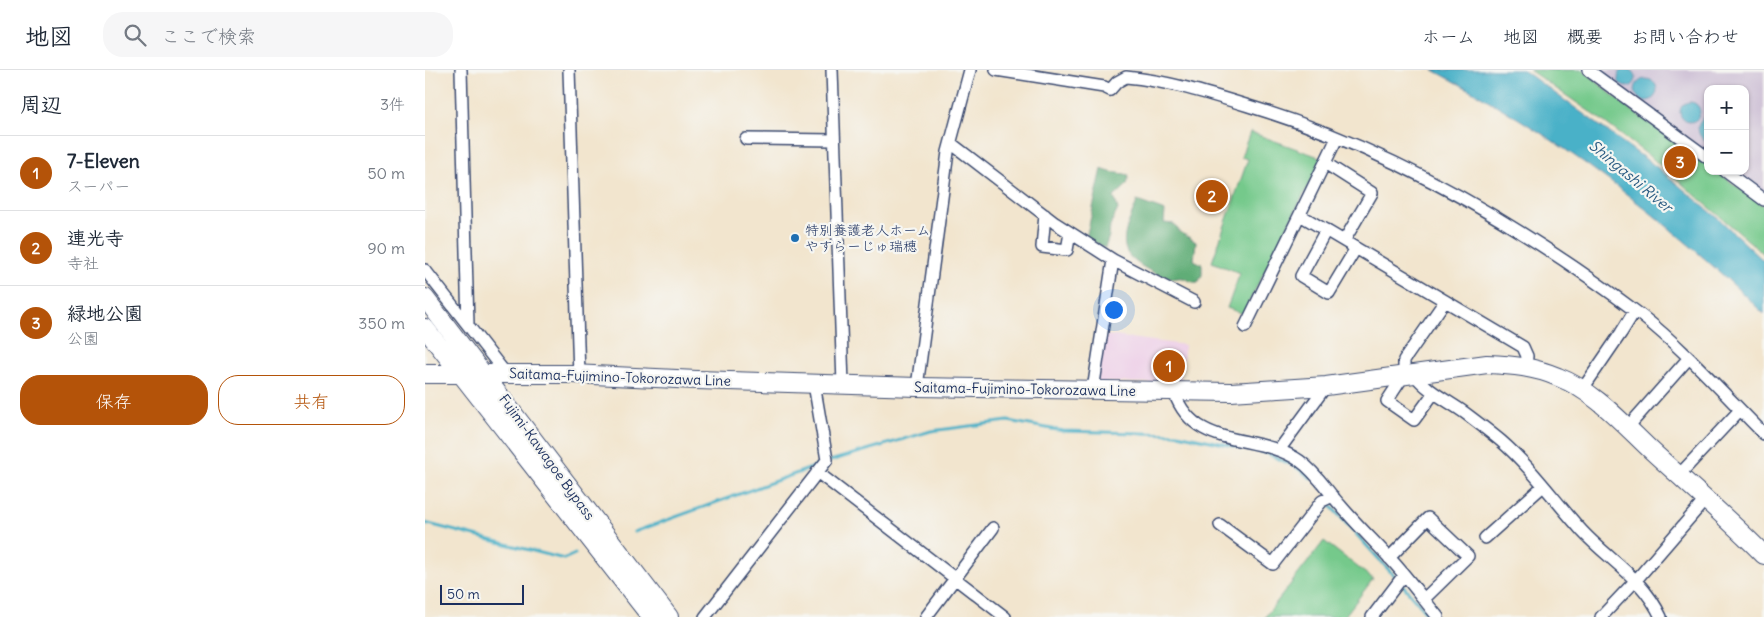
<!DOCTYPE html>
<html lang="ja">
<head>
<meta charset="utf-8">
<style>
	body { margin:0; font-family:Delius,"Klee One",sans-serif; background:#f6f6f7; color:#1f2937 }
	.controls { position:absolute; right:15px; top:15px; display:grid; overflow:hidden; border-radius:10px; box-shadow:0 1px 4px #0004 }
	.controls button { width:45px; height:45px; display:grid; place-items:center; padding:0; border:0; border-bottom:1px solid #e0e1e3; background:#fff; color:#1f2937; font:25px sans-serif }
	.scale { position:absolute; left:15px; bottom:12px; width:84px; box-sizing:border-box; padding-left:5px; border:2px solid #1b2f5e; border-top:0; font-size:14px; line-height:18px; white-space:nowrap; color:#1b2f5e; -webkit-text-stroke:4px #f6f6f2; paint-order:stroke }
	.you { position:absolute; left:688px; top:239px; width:18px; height:18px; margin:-12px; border:4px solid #fff; border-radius:50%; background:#1a73e8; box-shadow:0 0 0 8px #1a73e833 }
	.badge { display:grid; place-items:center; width:32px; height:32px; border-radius:50%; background:#b45309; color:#fff; font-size:16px; font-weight:700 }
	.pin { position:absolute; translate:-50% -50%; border:2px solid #fff; box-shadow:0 1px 5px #0006 }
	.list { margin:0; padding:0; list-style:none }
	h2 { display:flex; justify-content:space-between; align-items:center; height:65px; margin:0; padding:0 20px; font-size:21px }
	h2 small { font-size:16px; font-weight:400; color:#747a83 }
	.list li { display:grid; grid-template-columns:32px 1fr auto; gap:15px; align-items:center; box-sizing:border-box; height:75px; padding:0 20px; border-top:1px solid #e0e1e3 }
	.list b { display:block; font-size:19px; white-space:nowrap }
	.list p { margin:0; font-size:16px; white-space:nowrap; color:#747a83 }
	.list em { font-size:16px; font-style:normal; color:#747a83 }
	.actions { display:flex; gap:10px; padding:15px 20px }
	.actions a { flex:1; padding:11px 0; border:1px solid #b45309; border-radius:20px; text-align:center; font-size:18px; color:#b45309 }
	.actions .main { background:#b45309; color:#fff }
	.icon { flex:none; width:28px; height:28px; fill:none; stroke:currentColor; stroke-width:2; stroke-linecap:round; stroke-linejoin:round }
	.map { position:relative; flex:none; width:1339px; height:547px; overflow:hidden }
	header { display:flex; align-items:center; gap:30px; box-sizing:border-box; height:70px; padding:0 25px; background:#fff; border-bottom:1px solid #e0e1e3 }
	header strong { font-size:24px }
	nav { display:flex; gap:28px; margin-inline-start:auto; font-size:18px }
	.search { width:350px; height:45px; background:#f6f6f7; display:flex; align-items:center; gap:12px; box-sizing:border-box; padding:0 18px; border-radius:20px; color:#747a83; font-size:19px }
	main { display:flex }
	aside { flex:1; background:#fff }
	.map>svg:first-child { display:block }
	.built { fill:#eed0e8 }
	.industrial { fill:#ccbed4 }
	.green { fill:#75c98b; stroke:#487c74 }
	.forest { fill:#60ad77; stroke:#3e6e6a }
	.water { fill:#4ab1c8; stroke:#327093 }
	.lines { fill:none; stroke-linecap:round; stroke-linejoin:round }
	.stream { stroke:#4ab1c8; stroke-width:3 }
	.minor-casing { stroke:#3b4a6f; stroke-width:14 }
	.primary-casing { stroke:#3b4a6f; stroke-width:20 }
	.trunk-casing { stroke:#3b4a6f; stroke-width:20 }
	.minor { stroke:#fff; stroke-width:11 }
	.primary { stroke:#fff; stroke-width:18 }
	.trunk { stroke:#fff; stroke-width:18 }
	.poi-dot { fill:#1f6fb2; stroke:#f6f6f2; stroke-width:2 }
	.labels { text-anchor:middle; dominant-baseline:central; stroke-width:4.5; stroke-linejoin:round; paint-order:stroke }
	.poi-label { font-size:14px; fill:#1b2f5e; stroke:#f6f6f2; text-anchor:start }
	.street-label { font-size:14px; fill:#1b2f5e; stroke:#f6f6f2 }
	.water-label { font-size:15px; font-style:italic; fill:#2b5c83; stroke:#f6f6f2 }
</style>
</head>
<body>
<header>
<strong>地図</strong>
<div class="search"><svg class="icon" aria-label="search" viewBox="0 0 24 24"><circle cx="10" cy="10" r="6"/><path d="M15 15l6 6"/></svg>ここで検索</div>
<nav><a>ホーム</a><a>地図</a><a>概要</a><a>お問い合わせ</a></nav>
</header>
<main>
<aside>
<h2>周辺<small>3件</small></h2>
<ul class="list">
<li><span class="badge">1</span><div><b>7-Eleven</b><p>スーパー</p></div><em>50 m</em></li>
<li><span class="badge">2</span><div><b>連光寺</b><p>寺社</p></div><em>90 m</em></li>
<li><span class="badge">3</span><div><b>緑地公園</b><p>公園</p></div><em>350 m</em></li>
</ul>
<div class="actions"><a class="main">保存</a><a>共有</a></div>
</aside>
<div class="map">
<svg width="1339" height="547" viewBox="0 0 1339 547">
	<rect width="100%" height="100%" fill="#f6f6f2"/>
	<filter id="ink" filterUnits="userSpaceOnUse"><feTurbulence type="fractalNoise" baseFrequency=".02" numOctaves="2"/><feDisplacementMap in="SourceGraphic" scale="10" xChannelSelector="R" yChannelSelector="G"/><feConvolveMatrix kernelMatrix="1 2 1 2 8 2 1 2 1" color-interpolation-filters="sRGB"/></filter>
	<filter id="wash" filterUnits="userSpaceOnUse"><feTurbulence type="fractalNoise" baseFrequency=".0096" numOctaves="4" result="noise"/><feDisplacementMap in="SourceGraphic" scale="20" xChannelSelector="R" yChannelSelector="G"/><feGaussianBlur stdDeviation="1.12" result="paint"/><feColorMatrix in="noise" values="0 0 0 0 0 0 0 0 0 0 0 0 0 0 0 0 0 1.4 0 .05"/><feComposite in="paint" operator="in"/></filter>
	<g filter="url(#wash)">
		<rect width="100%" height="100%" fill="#f2e5ce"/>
		<!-- built -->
		<path class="built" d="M681 265 760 275 755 313 672 312Z"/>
		<!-- industrial -->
		<path class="industrial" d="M1171 0H1339V126L1307 101H1320V19H1283V83Z"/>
		<!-- green -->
		<path class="green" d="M1104 0H1158L1198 34 1283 95V101H1291L1339 136V184L1228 89 1174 48Z
			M825 62 897 88 818 244 802 238 815 203 787 192 823 89 816 87Z
			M899 471 948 509 919 547H840Z"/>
		<!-- forest -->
		<path class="forest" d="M677 99C687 104 694 102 704 105L702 115 689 127 693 139 685 156 684 166 680 178 661 168Z
			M712 131 740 141 739 153 749 154 754 161 771 172 769 190 777 194V205L773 212C766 213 764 210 758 208 753 207 748 210 743 208 731 205 705 192 701 180 695 164 708 145 712 131Z"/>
		<!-- water -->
		<path class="water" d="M1193 8a9 9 0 1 1 18 0a9 9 0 1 1-18 0Z
			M1008 0H1098L1233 98 1293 148 1339 191V244C1241 148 1130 63 1008 0Z
			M1210 20a11 11 0 1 1 22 0a11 11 0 1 1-22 0Z
			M1255 42a10 10 0 1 1 20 0a10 10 0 1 1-20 0Z
			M1283 44V73C1270 66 1270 51 1283 44Z"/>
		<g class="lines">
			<!-- stream -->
			<path class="stream" d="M405 391 506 361 583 351 638 361 753 364 841 383 871 397 886 408
				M902 432 972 509
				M0 453 139 489 150 484
				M209 462 392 396
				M976 513 1005 547"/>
		</g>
	</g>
	<g filter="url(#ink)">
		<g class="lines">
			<!-- minor casing -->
			<g class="minor-casing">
				<path id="minor" d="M36 0 43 255
					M144 0 154 305
					M407 0 418 314
					M571 0 679 17 685 20 692 12 701 7C745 11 788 25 830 38 971 81 1099 157 1217 246 1259 279 1301 326 1339 364
					M1163 0 1283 88
					M321 69 409 70
					M527 74 630 153 688 190 668 320
					M900 93 947 123 919 171
					M1300 101 1339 130
					M620 145 617 177 642 180 645 163
					M875 145 1098 277 1102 286 1101 297
					M901 160 876 206 904 223 931 178
					M688 190 769 232
					M0 200 81 304
					M820 257 912 68
					M989 304C1003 322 1022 330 1040 343 1052 352 1064 361 1076 371 1106 397 1130 431 1157 461 1186 492 1217 507 1236 547
					M492 317 523 82 545 0
					M1157 320 1196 263 1209 242
					M749 322C770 382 831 361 875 391 892 403 902 421 916 436 933 456 952 474 970 494 985 511 999 530 1013 547
					M1008 324 989 350 962 331 979 305V290L1020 231
					M1202 358 1263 289
					M854 380 901 316
					M392 402 580 547
					M1254 405 1315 340
					M795 455 848 494 897 431 908 426
					M1060 468 1117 417
					M964 488 1003 448 1043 486 999 529
					M280 547 402 390 389 314
					M501 547 568 458
					M947 547 979 505
					M1176 547 1212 509 1281 429"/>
			</g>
			<!-- primary casing -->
			<g class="primary-casing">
				<path id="primary" d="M0 304H148L272 310 492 317 806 322 901 316 1062 294C1087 295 1110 297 1133 307 1170 321 1199 355 1228 382 1265 416 1304 449 1339 485"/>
			</g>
			<!-- trunk casing -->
			<g class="trunk-casing">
				<path id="trunk" d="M0 228 244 547
					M0 258 226 547"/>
			</g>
			<!-- minor -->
			<use href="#minor" class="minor"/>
			<!-- primary -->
			<use href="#primary" class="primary"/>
			<!-- trunk -->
			<use href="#trunk" class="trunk"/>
		</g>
	</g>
	<!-- markers -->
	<circle class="poi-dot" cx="370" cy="168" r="5"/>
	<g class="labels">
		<!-- poi labels -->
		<g class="poi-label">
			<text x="380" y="160">特別養護老人ホーム<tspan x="380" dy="16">やすらーじゅ瑞穂</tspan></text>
		</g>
		<!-- street labels -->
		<g class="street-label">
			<text transform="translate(195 307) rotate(2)">Saitama-Fujimino-Tokorozawa Line</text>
			<text transform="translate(600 319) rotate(1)">Saitama-Fujimino-Tokorozawa Line</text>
			<text transform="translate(122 387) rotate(54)">Fujimi-Kawagoe Bypass</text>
		</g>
		<!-- water labels -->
		<g class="water-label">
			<text transform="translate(1206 106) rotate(40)">Shingashi River</text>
		</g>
	</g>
</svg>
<div class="controls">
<button>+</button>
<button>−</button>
</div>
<div class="scale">50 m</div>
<div class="you"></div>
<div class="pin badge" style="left:744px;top:296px">1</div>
<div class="pin badge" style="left:787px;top:126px">2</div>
<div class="pin badge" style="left:1255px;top:92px">3</div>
</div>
</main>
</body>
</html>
